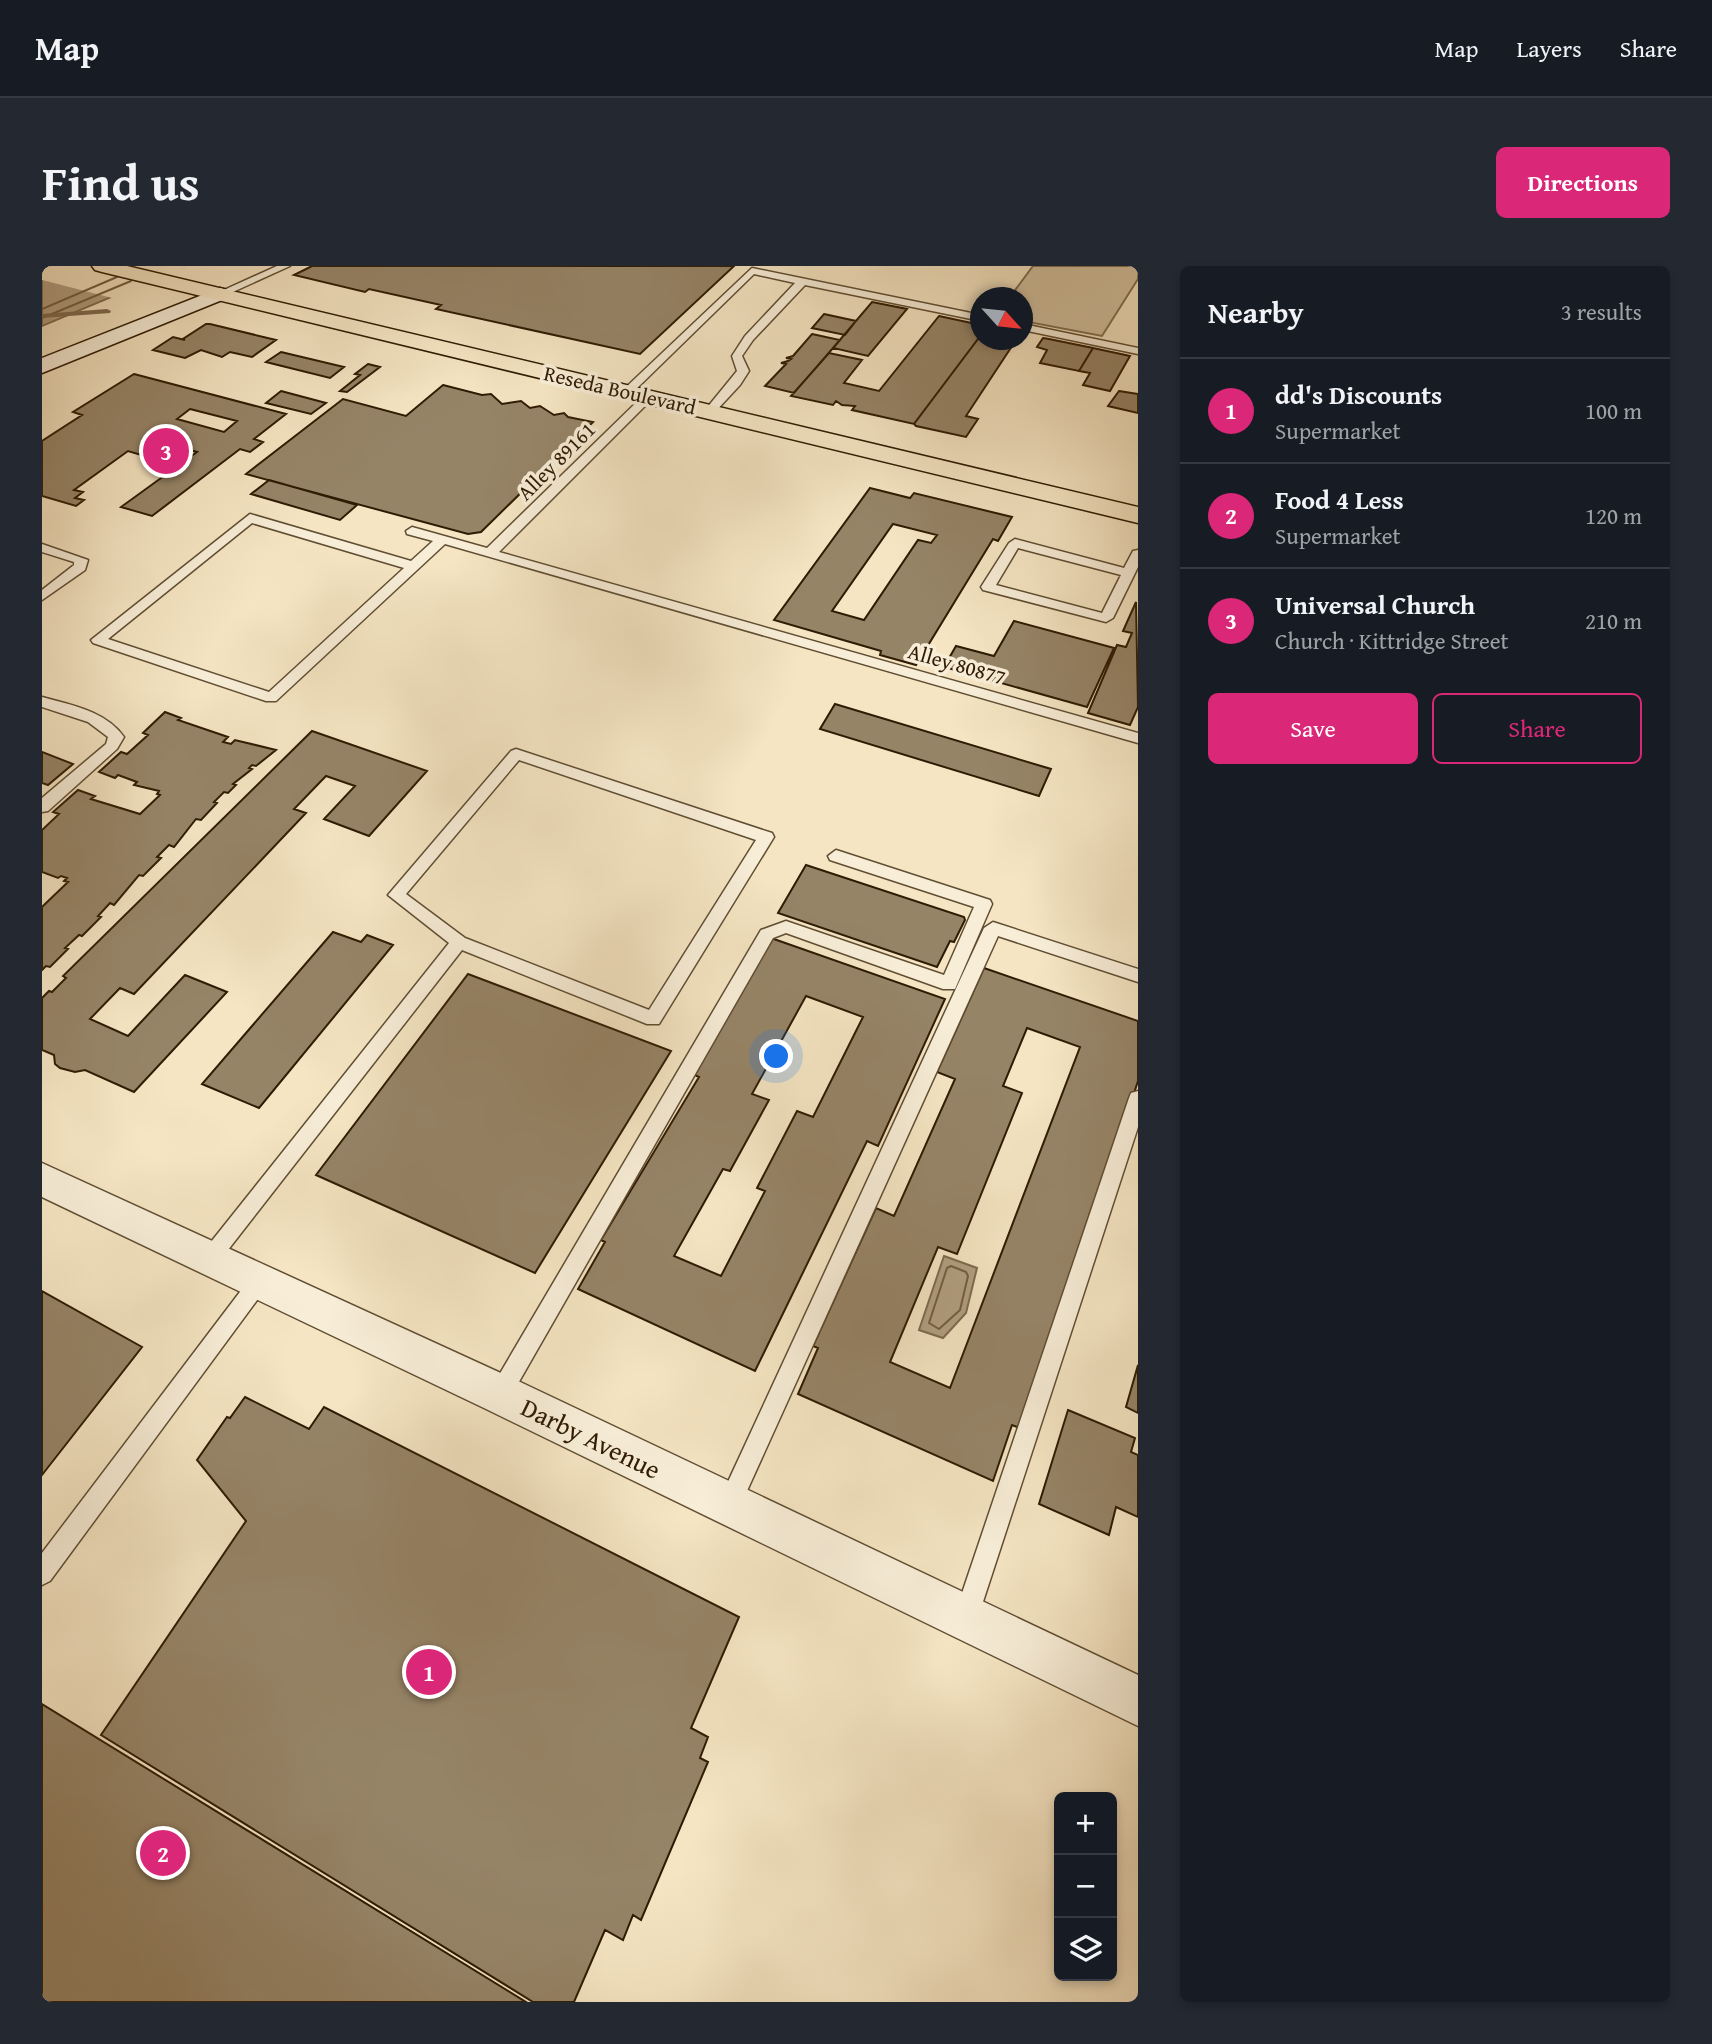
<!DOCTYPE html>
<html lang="en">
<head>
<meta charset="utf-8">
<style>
	body { margin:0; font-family:"Gentium Book Plus",serif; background:#242831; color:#f1f3f6 }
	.controls { position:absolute; right:21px; bottom:21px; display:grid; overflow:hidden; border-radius:10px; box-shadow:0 4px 10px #0003 }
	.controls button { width:63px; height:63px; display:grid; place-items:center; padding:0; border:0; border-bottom:2px solid #363941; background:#171b24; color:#f1f3f6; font:35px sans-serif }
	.compass { position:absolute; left:928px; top:21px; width:63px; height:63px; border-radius:50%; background:#171b24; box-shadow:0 4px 10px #0003; rotate:117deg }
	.you { position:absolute; left:735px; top:791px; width:24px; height:24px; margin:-18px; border:5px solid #fff; border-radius:50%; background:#1a73e8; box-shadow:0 0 0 10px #1a73e833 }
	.badge { display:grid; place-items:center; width:46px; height:46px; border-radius:50%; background:#db2777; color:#fff; font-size:23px; font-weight:700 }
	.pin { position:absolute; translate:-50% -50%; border:4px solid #fff; box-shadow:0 2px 7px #0006 }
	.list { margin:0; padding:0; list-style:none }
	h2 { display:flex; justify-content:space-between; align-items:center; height:91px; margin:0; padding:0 28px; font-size:30px }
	h2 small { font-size:23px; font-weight:400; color:#9ea1a6 }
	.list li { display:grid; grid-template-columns:46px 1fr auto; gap:21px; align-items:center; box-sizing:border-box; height:105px; padding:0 28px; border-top:2px solid #363941 }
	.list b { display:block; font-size:26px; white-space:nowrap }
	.list p { margin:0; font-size:23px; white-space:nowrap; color:#9ea1a6 }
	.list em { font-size:23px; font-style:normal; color:#9ea1a6 }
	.actions { display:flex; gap:14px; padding:21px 28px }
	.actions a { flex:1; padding:16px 0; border:2px solid #db2777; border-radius:10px; text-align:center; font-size:24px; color:#db2777 }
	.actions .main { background:#db2777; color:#fff }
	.icon { flex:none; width:38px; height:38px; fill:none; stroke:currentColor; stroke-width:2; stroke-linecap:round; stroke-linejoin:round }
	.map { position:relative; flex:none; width:1096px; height:1736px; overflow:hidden; border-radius:10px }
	header { display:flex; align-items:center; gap:42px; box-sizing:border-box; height:98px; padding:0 35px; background:#171b24; border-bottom:2px solid #363941 }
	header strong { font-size:33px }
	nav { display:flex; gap:38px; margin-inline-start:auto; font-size:24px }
	.intro { display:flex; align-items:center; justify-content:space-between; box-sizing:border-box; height:168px; padding:0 42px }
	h1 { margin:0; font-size:49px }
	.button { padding:18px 32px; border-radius:10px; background:#db2777; color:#fff; font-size:24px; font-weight:700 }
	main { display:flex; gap:42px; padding:0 42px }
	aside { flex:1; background:#171b24; border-radius:10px; box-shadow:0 4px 10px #0003 }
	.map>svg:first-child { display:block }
	.green { fill:#d3c3a2; stroke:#816f52; stroke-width:2 }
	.water { fill:#b2a082; stroke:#7e6b4f; stroke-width:2 }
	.pier { fill:#f5e5c3 }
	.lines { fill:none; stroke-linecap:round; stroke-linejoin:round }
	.shore { stroke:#705e42; stroke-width:2 }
	.stream { fill:#7e6b4f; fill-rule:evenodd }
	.building { fill:#968467; stroke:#2f1b03; stroke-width:2; fill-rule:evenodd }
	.lane-casing { stroke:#604e33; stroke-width:3 }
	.street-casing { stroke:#604e33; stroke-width:3 }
	.secondary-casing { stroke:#2f1b03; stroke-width:3 }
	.primary-casing { stroke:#2f1b03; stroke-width:3 }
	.lane { fill:#f8eed8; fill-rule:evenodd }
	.street { fill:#f8eed8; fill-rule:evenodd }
	.secondary { fill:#f8eed8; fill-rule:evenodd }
	.primary { fill:#f5e5c3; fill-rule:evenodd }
	.labels { text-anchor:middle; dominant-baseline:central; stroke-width:7; stroke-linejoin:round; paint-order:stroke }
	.far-street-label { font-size:21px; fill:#2f1b03; stroke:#f8eed8 }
	.street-label { font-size:26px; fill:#2f1b03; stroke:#f8eed8 }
</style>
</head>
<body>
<header>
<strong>Map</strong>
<nav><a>Map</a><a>Layers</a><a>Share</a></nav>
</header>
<div class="intro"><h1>Find us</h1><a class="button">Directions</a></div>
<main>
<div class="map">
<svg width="1096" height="1736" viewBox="0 0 1096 1736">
	<rect width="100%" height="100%" fill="#f5e5c3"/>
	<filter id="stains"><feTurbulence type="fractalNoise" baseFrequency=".00286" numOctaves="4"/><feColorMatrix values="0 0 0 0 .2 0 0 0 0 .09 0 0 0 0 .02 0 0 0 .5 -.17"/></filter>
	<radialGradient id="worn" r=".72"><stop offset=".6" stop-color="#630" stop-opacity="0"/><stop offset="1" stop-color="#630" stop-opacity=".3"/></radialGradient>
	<!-- green -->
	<path class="green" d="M991 0H1096V13L1060 70 981 55V32L968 31Z"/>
	<!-- water -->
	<path class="water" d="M0 0H143L0 60Z
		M902 990 935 1002 924 1047 901 1072 877 1064Z"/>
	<!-- pier -->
	<path class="pier" d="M0 0H146L74 33 0 14Z"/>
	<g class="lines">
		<!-- shore -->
		<path class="shore" d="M0 43 75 11
			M0 52 89 15
			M909 1000 924 1006 926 1010 918 1044 897 1063 887 1057 905 1002Z"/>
		<!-- stream -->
		<path class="stream" d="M65 43 69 45 68 47 0 52V48Z"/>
	</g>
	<!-- building -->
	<path class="building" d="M270 0H692L598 88 394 43 399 39 327 23 323 26 252 9Z
		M830 36 865 43 826 90 791 82Z
		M782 48 814 55 803 69 770 62Z
		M897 50 939 59V69L872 158 810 144 813 140 800 139 794 135 791 139 749 130 787 87 820 94 802 117 837 125Z
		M164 58H168L234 74 210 91 188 86 180 91 159 84 143 92 111 84 131 71 143 74 141 73Z
		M770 68 798 74 752 127 723 120 744 98 739 97 746 95 749 93 744 92 751 90Z
		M939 69V74H974L924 150 936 153 924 171 874 160 872 158Z
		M1001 72 1007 73 1051 82 1037 105 998 97 1005 84 995 81Z
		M1051 82 1088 90 1068 125 1041 119 1048 107 1037 105Z
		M239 86 302 101 288 112 224 96Z
		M326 98 338 101 305 126 298 125 318 109 313 108Z
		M92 108 244 148 212 173 221 176 208 186 198 183 110 250 79 241 155 186 144 183 148 180 108 169 102 173 116 177 99 189 86 185 32 224 41 226 33 232 42 234 34 240 0 230V175L40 149 31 146ZM148 143 195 155 182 166 135 153Z
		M401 119 440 129 449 128 460 138 479 135 488 142 498 140 512 149 522 147 526 151 551 156 439 266 426 268 204 208 301 133 364 150Z
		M239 125 284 137 269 148 224 137Z
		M1077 125 1096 128V147L1066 140Z
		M227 214 315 239 298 254 209 228Z
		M828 222 868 232 872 227 970 251 956 275 951 273 874 399 838 389 839 385 732 354ZM851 258 895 269 889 277 876 274 822 354 790 345Z
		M1094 336 1096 441 1088 459 1046 447 1075 379 1084 381 1090 367 1081 365Z
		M972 355 1072 382 1045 441 902 401 914 380 952 390Z
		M793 438 1009 503 997 530 778 463Z
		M123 446 139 452 136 454 186 471 181 476 189 478 193 474 234 484 214 500 210 499 207 502 210 503 191 518 194 519 186 527 182 526 172 536 175 537 159 554 154 553 132 581 127 579 115 591 119 592 101 610 97 609 72 639 68 637 56 650 59 651 40 670 37 669 23 682 26 683 8 701 4 700 0 704V641L26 616 22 615 25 612 19 610 16 612 0 606V564L17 548 11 546 36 524 53 530 49 533 98 548 118 529 115 528 117 525 92 519 95 516 76 509 73 512 57 506 79 486 85 488 106 469 101 467Z
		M270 465 385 505 327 570 282 553 313 520 284 510 252 543 264 547 92 728 78 722 48 753 86 770 143 709 185 726 92 826 43 804 33 806 18 802 13 798 12 789 0 784V732L7 725 10 726 24 712 21 710Z
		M0 486 31 498 6 519 0 517Z
		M764 599 922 651 923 654 912 676 908 675 895 701 736 647Z
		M291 666 319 676 325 669 351 679 217 842 160 818Z
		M729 672 903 733 836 880 825 875 713 1105 536 1023 563 976 559 974 657 811 648 807ZM764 730 821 751 771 851 755 845 715 922 723 925 679 1010 632 990 681 903 688 905 727 834 710 828Z
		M942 702 1096 755V815L980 1163 970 1159 951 1215 756 1128 776 1082 771 1080 834 942 852 950 913 813 895 806ZM985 762 1038 781 908 1122 848 1096 896 981 915 988 980 827 961 820Z
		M426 708 629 785 493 1007 274 909Z
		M0 1025 100 1081 0 1209Z
		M1096 1099V1147L1084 1141Z
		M203 1131 267 1163 282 1141 697 1351 649 1462 666 1471 658 1492 666 1496 599 1654 591 1649 581 1674 563 1664 532 1736H491L59 1469 204 1255 155 1194 185 1151 188 1152Z
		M1026 1144 1093 1172 1089 1186 1096 1189V1251L1074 1241 1067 1269 997 1238Z
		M0 1438 484 1736H0Z"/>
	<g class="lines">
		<!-- lane casing -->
		<g class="lane-casing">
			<path id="lane" d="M235 0H248L182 30 173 28Z
				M710 2 939 49V55L763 19 711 74 700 90 707 105 698 119 672 147H664V143L695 105 690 90 703 70 753 17 712 8 589 128H581V124Z
				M981 58 1096 82V88L981 64Z
				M602 129 612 131 457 286 1096 467V477L403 278 234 435H224L51 377 49 374 208 248 369 295 391 275 365 268 364 265 370 261 445 282ZM210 257 362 302 227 426 66 373Z
				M973 273 1082 302 1091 285 1096 284V301L1071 352 1064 356 941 324 939 321 967 277ZM976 282 1079 309 1060 347 954 319Z
				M0 278 46 294 43 304 0 334V324L32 299V296L0 286Z
				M0 431C29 439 64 445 82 471L75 483 6 545 0 546V532L64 478 66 471 46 456 0 441Z
				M474 483 730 567 732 571 617 758H605L420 684 175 998 168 1001 161 998 158 992 161 986 407 677 346 629 469 485ZM477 494 714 574 607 744 423 672 364 628Z
				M794 584 948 634 950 638 913 723H901L744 667 731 672 466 1135 458 1138 450 1135 447 1128 450 1121 719 664 744 655 902 709 932 641 788 594 786 590Z
				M951 656 1096 703V716L956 670 695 1247 687 1250 679 1247 675 1239 679 1231 942 662Z
				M1096 825V861L936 1351 933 1360 924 1363 915 1360 912 1351 1087 832 1089 827Z
				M217 1007 224 1010 227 1016 224 1022 8 1315 0 1319V1287L210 1010Z"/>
		</g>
		<!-- street casing -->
		<g class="street-casing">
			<path id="street" d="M0 897 474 1114 1096 1409V1460L442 1142 0 931Z"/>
		</g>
		<!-- secondary casing -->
		<g class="secondary-casing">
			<path id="secondary" d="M178 22 185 24 188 28 185 32 0 107V92Z"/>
		</g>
		<!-- primary casing -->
		<g class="primary-casing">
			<path id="primary" d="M50 0H85L1096 241V257L60 6 53 4Z"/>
		</g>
		<!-- lane -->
		<use href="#lane" class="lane"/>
		<!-- street -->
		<use href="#street" class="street"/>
		<!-- secondary -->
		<use href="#secondary" class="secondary"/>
		<!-- primary -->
		<use href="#primary" class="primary"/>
	</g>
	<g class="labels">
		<!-- far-street labels -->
		<g class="far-street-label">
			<text transform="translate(578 124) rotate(13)">Reseda Boulevard</text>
			<text transform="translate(514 195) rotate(-45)">Alley 89161</text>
			<text transform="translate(915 398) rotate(16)">Alley 80877</text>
		</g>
		<!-- street labels -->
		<g class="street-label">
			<text transform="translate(549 1172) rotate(26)">Darby Avenue</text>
		</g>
	</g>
	<rect width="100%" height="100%" filter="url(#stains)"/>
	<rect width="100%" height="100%" fill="url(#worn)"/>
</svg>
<div class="controls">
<button>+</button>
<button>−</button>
<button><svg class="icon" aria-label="layers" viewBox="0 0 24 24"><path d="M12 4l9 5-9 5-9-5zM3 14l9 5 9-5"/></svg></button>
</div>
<svg class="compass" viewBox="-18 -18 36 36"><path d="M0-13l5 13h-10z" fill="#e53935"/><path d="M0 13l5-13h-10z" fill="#9ea1a6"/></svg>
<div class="you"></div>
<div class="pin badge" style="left:387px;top:1406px">1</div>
<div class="pin badge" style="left:121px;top:1587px">2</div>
<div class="pin badge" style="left:124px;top:185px">3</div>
</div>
<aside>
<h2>Nearby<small>3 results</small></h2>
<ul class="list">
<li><span class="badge">1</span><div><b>dd's Discounts</b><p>Supermarket</p></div><em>100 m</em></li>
<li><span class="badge">2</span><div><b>Food 4 Less</b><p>Supermarket</p></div><em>120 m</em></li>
<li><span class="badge">3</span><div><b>Universal Church</b><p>Church · Kittridge Street</p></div><em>210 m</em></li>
</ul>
<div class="actions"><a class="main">Save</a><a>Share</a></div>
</aside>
</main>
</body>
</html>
